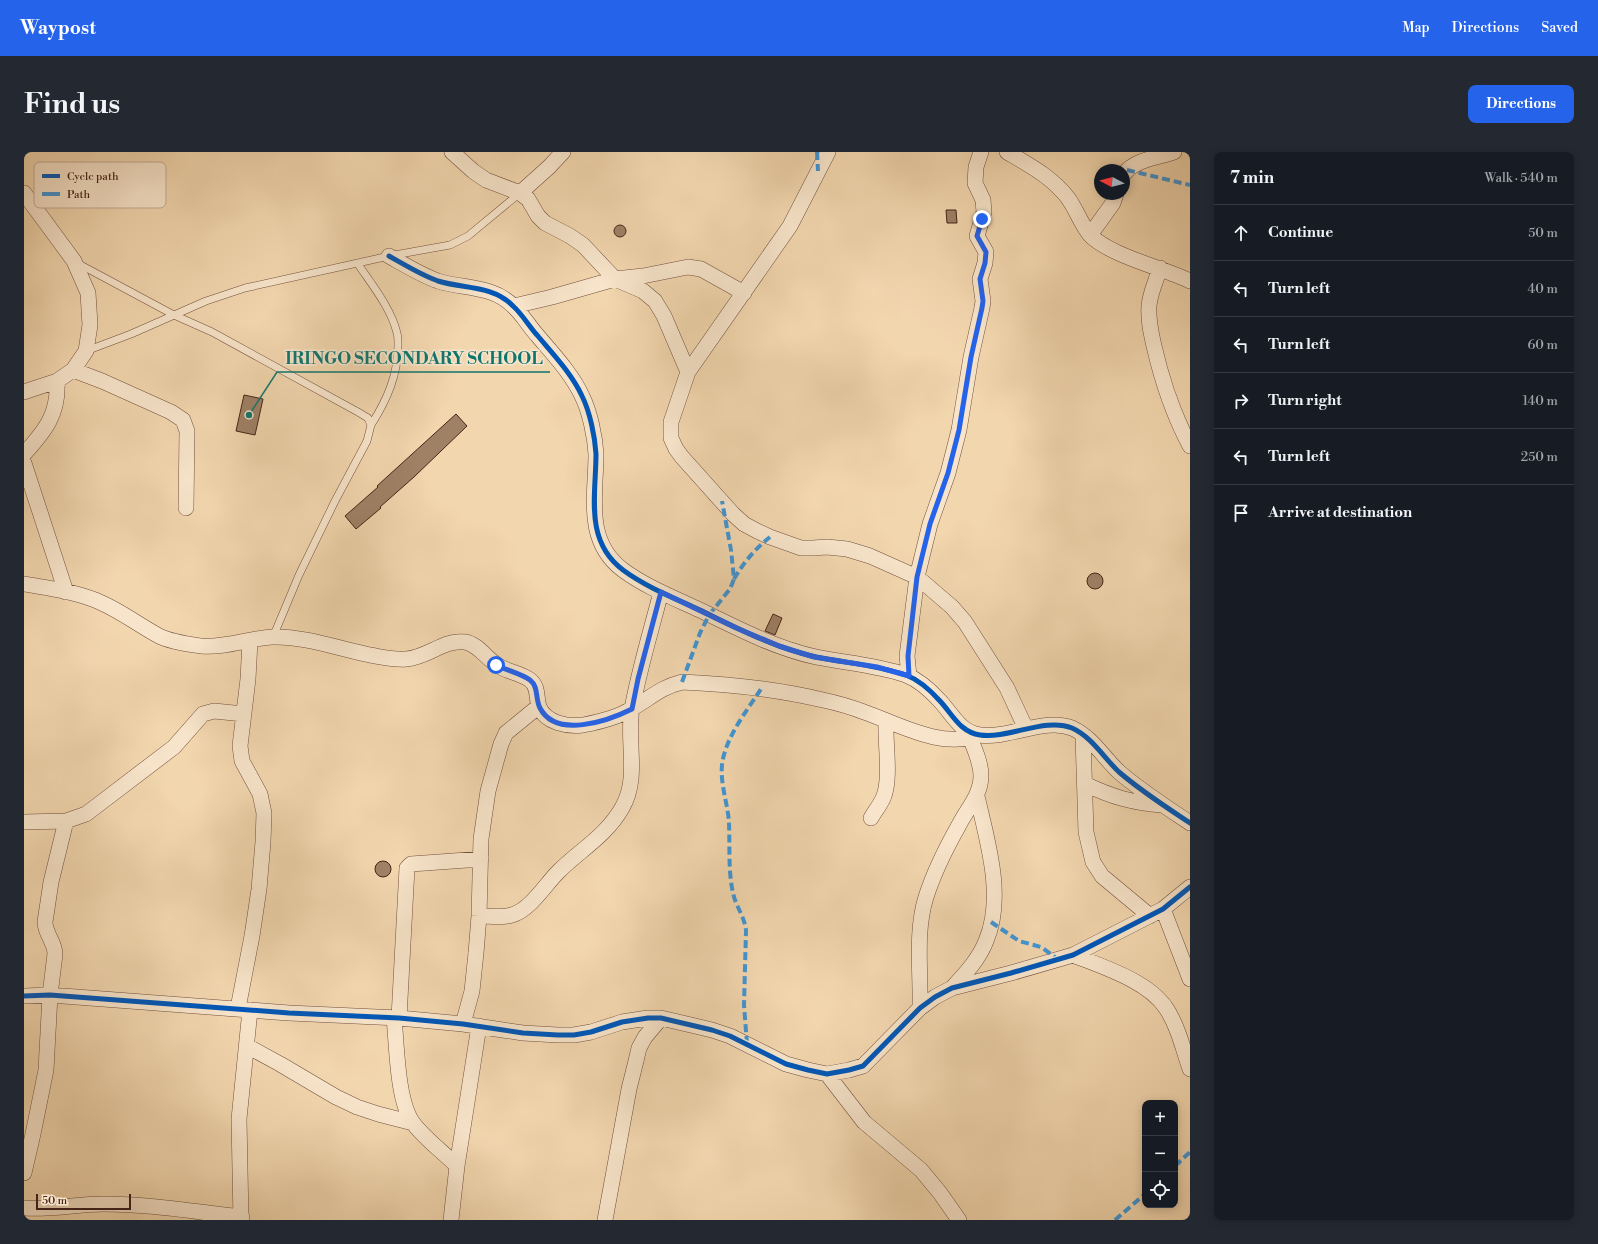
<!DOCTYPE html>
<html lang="en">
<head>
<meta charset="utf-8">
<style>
	body { margin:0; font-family:"Libre Bodoni",serif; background:#242831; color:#f1f3f6 }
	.controls { position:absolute; right:12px; bottom:12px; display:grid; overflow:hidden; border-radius:8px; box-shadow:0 2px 10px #0003 }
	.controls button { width:36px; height:36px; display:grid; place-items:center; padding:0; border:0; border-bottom:1px solid #363941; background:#171b24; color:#f1f3f6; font:20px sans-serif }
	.compass { position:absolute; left:1070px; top:12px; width:36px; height:36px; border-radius:50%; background:#171b24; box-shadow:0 2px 10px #0003; rotate:277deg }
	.scale { position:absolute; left:12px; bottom:10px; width:95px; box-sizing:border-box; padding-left:4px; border:2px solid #462418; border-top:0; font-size:11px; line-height:14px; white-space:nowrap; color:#462418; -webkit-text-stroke:3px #f7e4ca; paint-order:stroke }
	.stop { position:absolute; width:12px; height:12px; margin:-9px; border:3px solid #2563eb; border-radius:50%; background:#fff }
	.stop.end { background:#2563eb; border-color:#fff; box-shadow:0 1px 4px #0008 }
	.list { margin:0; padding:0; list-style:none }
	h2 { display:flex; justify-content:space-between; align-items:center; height:52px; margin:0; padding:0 16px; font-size:17px }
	h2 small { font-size:13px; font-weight:400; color:#9ea1a6 }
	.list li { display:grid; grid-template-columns:26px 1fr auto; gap:12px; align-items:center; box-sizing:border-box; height:56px; padding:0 16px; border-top:1px solid #363941 }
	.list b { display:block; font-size:15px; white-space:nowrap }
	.list em { font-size:13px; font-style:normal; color:#9ea1a6 }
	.icon { flex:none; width:22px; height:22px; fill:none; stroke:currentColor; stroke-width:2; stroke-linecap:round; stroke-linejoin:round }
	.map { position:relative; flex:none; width:1166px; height:1068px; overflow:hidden; border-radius:8px }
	header { display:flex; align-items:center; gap:24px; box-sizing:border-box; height:56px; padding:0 20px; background:#2563eb; color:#fff }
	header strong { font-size:19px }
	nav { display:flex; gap:22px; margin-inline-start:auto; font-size:14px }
	.intro { display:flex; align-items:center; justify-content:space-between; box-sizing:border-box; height:96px; padding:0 24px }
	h1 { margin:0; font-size:28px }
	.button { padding:10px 18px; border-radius:8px; background:#2563eb; color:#fff; font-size:14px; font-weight:700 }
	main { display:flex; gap:24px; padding:0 24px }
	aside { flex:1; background:#171b24; border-radius:8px; box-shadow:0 2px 10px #0003 }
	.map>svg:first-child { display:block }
	.building { fill:#9f8166; stroke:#462418 }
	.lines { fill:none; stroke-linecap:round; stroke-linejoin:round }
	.lane-casing { stroke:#71503e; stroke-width:8 }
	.street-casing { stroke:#71503e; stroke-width:16 }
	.lane { stroke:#f7e4ca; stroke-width:7 }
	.street { stroke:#f7e4ca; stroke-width:15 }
	.quiet { stroke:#4095d4; stroke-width:4; stroke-dasharray:8 4; stroke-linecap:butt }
	.cycleway-casing { stroke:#f7e4ca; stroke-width:8 }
	.cycleway { stroke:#0057b8; stroke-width:5 }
	.route { stroke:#2563eb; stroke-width:5 }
	.key { fill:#f7e4ca; stroke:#c2aa95; stroke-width:1 }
	.key-label { font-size:11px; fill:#462418 }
	.leader { fill:none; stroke:#0f766e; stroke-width:1.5 }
	.callout-dot { fill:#0f766e; stroke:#f7e4ca; stroke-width:1.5 }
	.callout-label { font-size:17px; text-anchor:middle; font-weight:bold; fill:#0f766e; stroke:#f7e4ca; stroke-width:3.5; stroke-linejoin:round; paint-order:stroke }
</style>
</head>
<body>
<header>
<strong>Waypost</strong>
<nav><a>Map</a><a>Directions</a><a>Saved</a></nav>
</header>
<div class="intro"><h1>Find us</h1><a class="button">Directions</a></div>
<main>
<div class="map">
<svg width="1166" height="1068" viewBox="0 0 1166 1068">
	<rect width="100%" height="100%" fill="#f2d6ae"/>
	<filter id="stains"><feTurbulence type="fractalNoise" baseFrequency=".005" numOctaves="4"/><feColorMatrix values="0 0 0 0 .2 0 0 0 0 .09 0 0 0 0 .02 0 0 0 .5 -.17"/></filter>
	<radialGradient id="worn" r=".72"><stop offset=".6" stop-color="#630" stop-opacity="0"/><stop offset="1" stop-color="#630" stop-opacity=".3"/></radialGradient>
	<!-- building -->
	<path class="building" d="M922 58H932L933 71H923Z
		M590 79a6 6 0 1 1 12 0a6 6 0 1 1-12 0Z
		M220 243 239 247 231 283 212 279Z
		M432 262 443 274 390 325 356 355 357 356 332 377 321 364 354 335 353 334Z
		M1063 429a8 8 0 1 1 16 0a8 8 0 1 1-16 0Z
		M749 462 758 466 751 483 741 479Z
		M351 717a8 8 0 1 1 16 0a8 8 0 1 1-16 0Z"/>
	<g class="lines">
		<!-- lane casing -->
		<g class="lane-casing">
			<path id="lane" d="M53 111 150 163 188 180 334 260 344 266 347 273 343 289 311 349 275 423 249 485
				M334 112C348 133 367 156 373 181 374 184 374 189 374 193 374 223 363 248 347 273
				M62 199 107 182 182 149 221 136 365 104 426 93 444 84 496 41"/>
		</g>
		<!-- street casing -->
		<g class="street-casing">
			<path id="street" d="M428 0 449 19 462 28 496 41 504 47 514 64 521 71 546 84 559 93 591 127 619 139 631 149 640 164 664 220
				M804 0 766 74 664 220 647 270V286L652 297 658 305 709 362 720 372 733 379 746 385 777 396H789L803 395 823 397 846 404 893 425 928 455 941 470 983 536 1002 577
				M983 0C1005 13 1028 25 1044 46 1052 57 1057 72 1066 83 1085 103 1139 116 1166 129
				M1100 22C1111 7 1134 6 1150 0
				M0 41 50 109 64 141 66 173 62 199 49 218 33 229 0 240
				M496 41 525 15 539 0
				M1066 83 1089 51 1092 42
				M365 104C381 113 397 123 414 129 439 137 469 133 489 154 498 162 505 174 513 183 529 202 548 222 558 244 566 260 571 285 572 302 572 343 560 389 599 418 622 435 650 446 676 458 713 476 751 496 792 505 822 511 853 513 882 523 895 528 907 539 916 549 929 563 936 580 956 583 985 587 1021 565 1048 576 1068 585 1080 606 1095 620 1117 639 1142 655 1166 671
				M1136 116C1132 129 1126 141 1125 154 1124 168 1127 181 1130 194 1138 229 1149 262 1166 294
				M490 154 528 145 591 127 619 124 664 115 677 117 720 141
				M49 218 78 229 147 260 159 268 163 279 162 356
				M0 302C21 279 35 262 33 229
				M0 311 42 440
				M0 432C23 436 49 439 71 448 94 457 113 472 135 484 147 490 163 492 177 494 202 496 225 486 249 485 280 484 316 497 346 503 358 505 370 508 382 507 403 506 420 487 441 490 454 492 462 506 473 513 483 520 497 521 506 528 515 535 512 546 515 555 522 571 543 575 559 573 575 570 593 566 607 557 627 546 635 536 658 530 705 532 753 537 799 548 813 551 827 555 840 560 877 573 916 597 956 583
				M885 524 883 504 893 425 906 372 924 321 935 278 947 205 958 156 959 149 956 127 961 111 962 100 953 84 960 60 959 48 951 31 952 15 957 0
				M1059 584 1062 680 1069 710 1078 724 1126 764
				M1061 632C1088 645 1109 651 1138 653
				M847 666C851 659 857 652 860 644 867 624 861 592 862 569
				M0 670 42 669 62 662 150 595 179 562 190 559 220 562
				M1139 757 1166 827
				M455 764C466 764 478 766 488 763 506 758 521 733 534 720 556 698 582 684 598 656 616 625 602 590 608 557 615 518 627 479 637 440
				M1049 803C1079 815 1124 829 1142 856 1154 874 1159 897 1166 917
				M928 836C942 821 955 807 962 789 981 745 963 688 953 644
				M0 844 26 843 265 861 375 866 439 872 499 881 534 883H550L567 880 598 870 624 866H637L688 878 706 884 762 912 784 918 803 922 825 918 839 914 896 856 911 845 928 836 987 821 1049 803 1139 757 1166 735
				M214 856 228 784 235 737 239 690 240 661 236 642 218 609 216 594 224 527 226 489
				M896 856C897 820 891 780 902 745 910 720 922 696 935 673 943 657 957 643 957 624 957 611 951 598 946 586
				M370 866C373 894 373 949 389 971 401 987 419 1000 433 1014
				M375 866 383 716 387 712 457 707
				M439 872 448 839 452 801 455 764 457 687 464 639 477 592 482 581 515 554
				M223 894 256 912 312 945 333 955 354 962 389 971
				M803 922 840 970 897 1018 916 1041 935 1068
				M0 1021 9 982 22 918 26 843 31 802C31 790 21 782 21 770L27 730 42 669
				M0 1056C27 1058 53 1052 80 1052 126 1052 172 1060 218 1065
				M217 1068 215 967 226 858
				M427 1068 433 1014 455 874
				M581 1068 605 937 612 909 615 896 621 885 637 866"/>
		</g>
		<!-- lane -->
		<use href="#lane" class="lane"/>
		<!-- street -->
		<use href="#street" class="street"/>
		<!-- quiet -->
		<path class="quiet" d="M793 0 794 19
			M1103 18 1166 33
			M710 427C720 410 731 397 746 385
			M658 530 676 481 685 463 706 437 710 427 707 398 698 349
			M967 770 995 789 1017 795 1035 808
			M723 892 720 853 722 779C721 765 712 755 709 741 704 719 706 694 705 671 704 652 696 632 698 613 701 586 722 560 737 537
			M1151 1014 1166 1000
			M1091 1068 1121 1042"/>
		<!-- cycleway casing -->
		<g class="cycleway-casing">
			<path id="cycleway" d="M365 104C381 113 397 123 414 129 439 137 469 133 489 154 498 162 505 174 513 183 529 202 548 222 558 244 566 260 571 285 572 302 572 343 560 389 599 418 622 435 650 446 676 458 713 476 751 496 792 505 822 511 853 513 882 523 895 528 907 539 916 549 929 563 936 580 956 583 985 587 1021 565 1048 576 1068 585 1080 606 1095 620 1117 639 1142 655 1166 671
				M0 844 26 843 265 861 375 866 439 872 499 881 534 883H550L567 880 598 870 624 866H637L688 878 706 884 762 912 784 918 803 922 825 918 839 914 896 856 911 845 928 836 987 821 1049 803 1139 757 1166 735"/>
		</g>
		<!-- cycleway -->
		<use href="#cycleway" class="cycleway"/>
	</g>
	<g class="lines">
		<!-- route -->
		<path class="route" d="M472 513C482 518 498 522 506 528 515 535 511 547 516 556 532 587 584 569 608 557L614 527 637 440 710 475 755 494 790 505 853 515 885 524 884 504 893 425 906 372 924 321 935 278 947 205 958 156 959 149 956 127 961 111 962 100 953 84 958 67"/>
	</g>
	<!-- legend -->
	<rect x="10" y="10" width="132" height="46" rx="6" class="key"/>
	<rect x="18" y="22" width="18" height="4" fill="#0057b8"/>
	<rect x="18" y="40" width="18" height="4" fill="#4095d4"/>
	<g class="key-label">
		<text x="43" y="28">Cycle path</text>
		<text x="43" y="46">Path</text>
	</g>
	<!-- callouts -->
	<path class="leader" d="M225 263L253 220H526"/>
	<circle class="callout-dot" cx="225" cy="263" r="4"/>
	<g class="callout-label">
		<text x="390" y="212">IRINGO SECONDARY SCHOOL</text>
	</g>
	<rect width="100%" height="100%" filter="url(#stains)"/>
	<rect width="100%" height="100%" fill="url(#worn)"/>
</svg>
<div class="controls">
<button>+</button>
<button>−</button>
<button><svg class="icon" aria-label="locate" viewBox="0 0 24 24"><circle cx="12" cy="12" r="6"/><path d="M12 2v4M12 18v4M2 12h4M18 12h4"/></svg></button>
</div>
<svg class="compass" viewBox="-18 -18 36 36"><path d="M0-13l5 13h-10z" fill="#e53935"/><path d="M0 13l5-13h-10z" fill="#9ea1a6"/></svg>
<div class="scale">50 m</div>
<div class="stop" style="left:472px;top:513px"></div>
<div class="stop end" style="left:958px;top:67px"></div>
</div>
<aside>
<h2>7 min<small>Walk · 540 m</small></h2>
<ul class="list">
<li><svg class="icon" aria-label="ahead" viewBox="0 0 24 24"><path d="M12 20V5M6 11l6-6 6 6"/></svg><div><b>Continue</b></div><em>50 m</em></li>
<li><svg class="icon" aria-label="left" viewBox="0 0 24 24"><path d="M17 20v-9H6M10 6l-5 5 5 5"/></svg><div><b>Turn left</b></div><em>40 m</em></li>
<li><svg class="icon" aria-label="left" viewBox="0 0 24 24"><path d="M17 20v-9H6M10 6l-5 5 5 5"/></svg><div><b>Turn left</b></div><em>60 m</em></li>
<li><svg class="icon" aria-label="right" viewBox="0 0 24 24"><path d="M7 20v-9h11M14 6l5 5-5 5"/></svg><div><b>Turn right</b></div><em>140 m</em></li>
<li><svg class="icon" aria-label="left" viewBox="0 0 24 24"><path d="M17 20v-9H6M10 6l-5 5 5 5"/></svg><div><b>Turn left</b></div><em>250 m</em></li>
<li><svg class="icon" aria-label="arrive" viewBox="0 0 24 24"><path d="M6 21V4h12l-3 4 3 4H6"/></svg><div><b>Arrive at destination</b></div></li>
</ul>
</aside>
</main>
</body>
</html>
